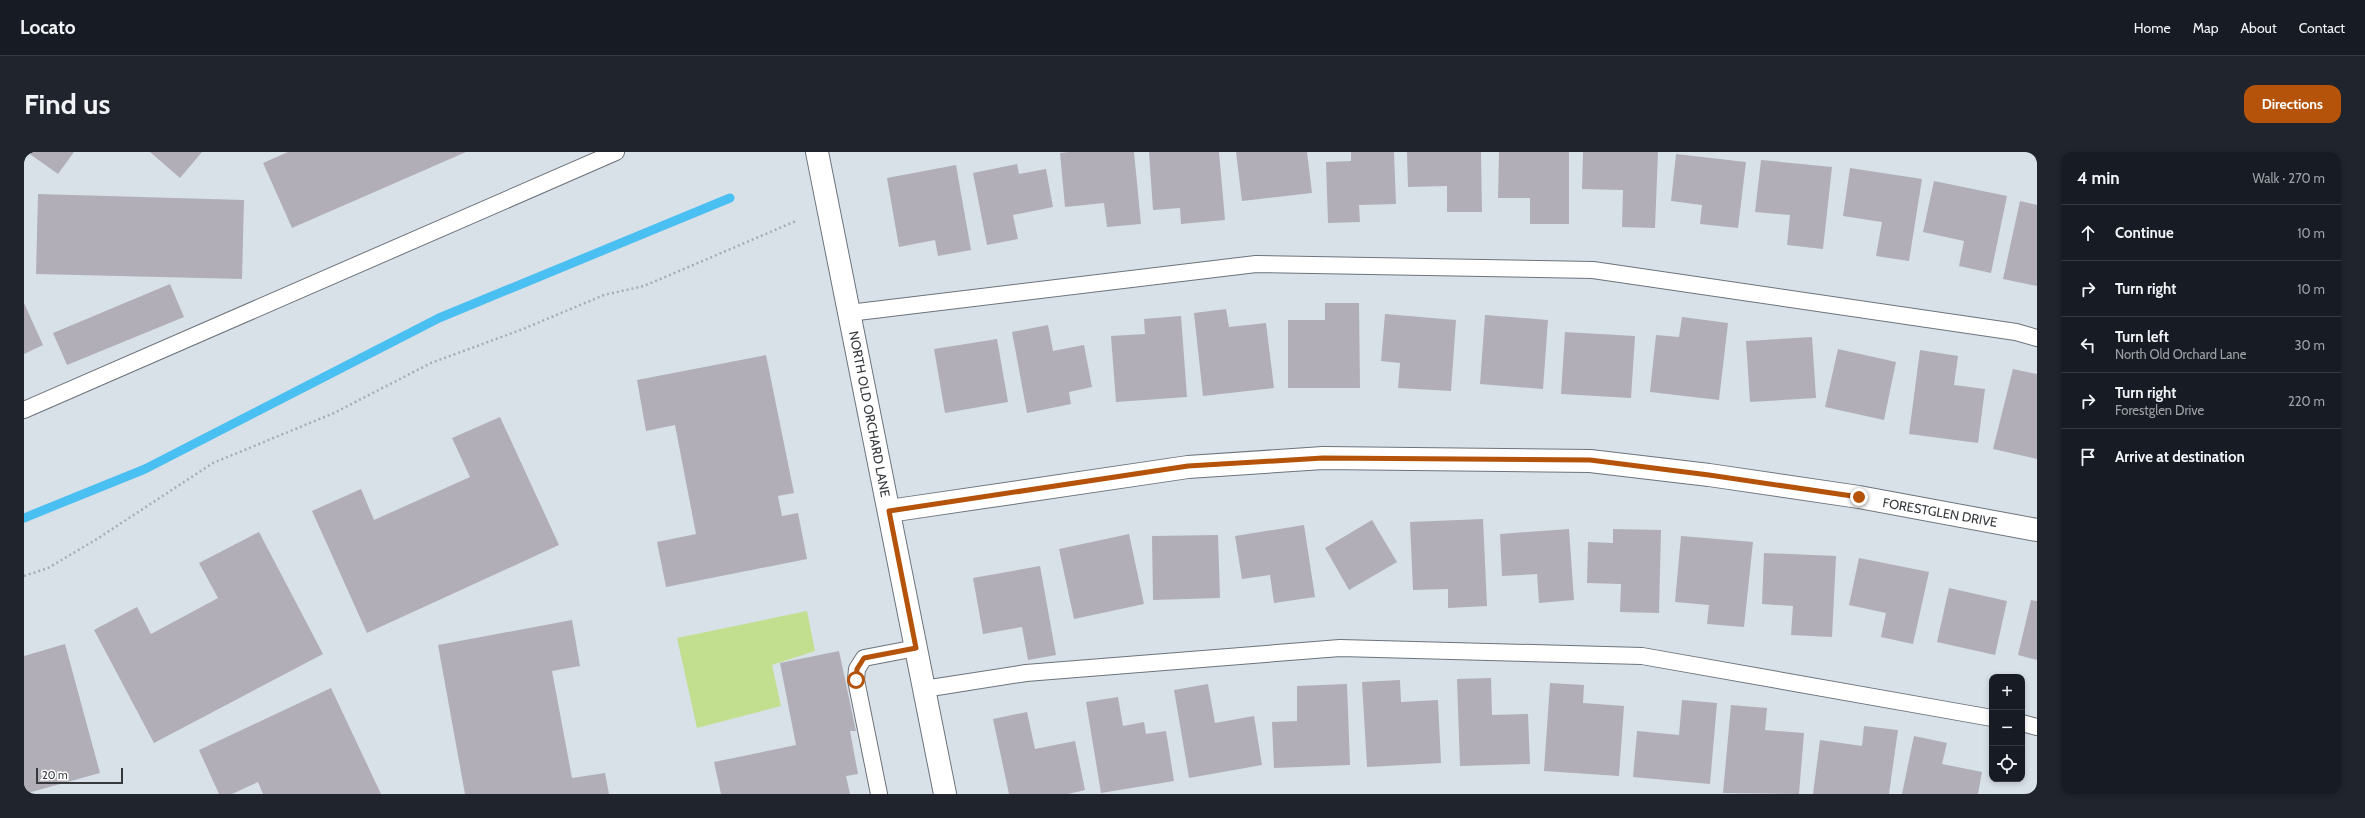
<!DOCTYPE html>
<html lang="en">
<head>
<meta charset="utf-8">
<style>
	body { margin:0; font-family:Cabin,sans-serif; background:#20242c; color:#f1f3f6 }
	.controls { position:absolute; right:12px; bottom:12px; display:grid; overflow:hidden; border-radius:8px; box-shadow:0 2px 6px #0003 }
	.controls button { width:36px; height:36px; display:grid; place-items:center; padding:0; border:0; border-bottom:1px solid #363941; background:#171b24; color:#f1f3f6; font:20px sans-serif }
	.scale { position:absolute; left:12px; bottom:10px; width:87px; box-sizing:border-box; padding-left:4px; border:2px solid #35393c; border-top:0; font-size:11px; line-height:14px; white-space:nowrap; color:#35393c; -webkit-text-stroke:3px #fff; paint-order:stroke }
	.stop { position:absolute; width:12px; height:12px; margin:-9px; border:3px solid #b45309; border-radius:50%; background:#fff }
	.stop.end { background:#b45309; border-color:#fff; box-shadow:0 1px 4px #0008 }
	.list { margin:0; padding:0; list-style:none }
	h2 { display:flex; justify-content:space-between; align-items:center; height:52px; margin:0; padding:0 16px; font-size:17px }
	h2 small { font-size:13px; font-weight:400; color:#9ea1a6 }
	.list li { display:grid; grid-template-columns:26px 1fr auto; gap:12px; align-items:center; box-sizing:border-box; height:56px; padding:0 16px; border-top:1px solid #363941 }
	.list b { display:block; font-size:15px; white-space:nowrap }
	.list p { margin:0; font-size:13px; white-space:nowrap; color:#9ea1a6 }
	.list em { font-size:13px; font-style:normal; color:#9ea1a6 }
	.icon { flex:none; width:22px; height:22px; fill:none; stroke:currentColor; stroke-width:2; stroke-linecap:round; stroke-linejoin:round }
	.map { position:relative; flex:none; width:2013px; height:642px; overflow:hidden; border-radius:12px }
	header { display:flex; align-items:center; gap:24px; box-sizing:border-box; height:56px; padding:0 20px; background:#171b24; border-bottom:1px solid #363941 }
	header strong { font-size:19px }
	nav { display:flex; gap:22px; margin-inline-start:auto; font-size:14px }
	.intro { display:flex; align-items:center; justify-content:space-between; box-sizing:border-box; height:96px; padding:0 24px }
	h1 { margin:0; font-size:28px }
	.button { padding:10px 18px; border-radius:12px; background:#b45309; color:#fff; font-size:14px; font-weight:700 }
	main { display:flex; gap:24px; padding:0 24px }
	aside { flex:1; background:#171b24; border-radius:12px; box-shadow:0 2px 6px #0003 }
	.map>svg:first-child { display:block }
	.green { fill:#c2df90 }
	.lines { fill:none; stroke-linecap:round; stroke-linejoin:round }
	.stream { stroke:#4abff1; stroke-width:9 }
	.building { fill:#b1aeb8 }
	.lane-casing { stroke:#6c737a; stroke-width:18 }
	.street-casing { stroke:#6c737a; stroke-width:24 }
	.secondary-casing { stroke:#6c737a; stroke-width:24 }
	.path { stroke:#a6adb3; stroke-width:2.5; stroke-dasharray:2 3; stroke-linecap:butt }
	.lane { stroke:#fff; stroke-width:16 }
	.street { stroke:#fff; stroke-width:22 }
	.secondary { stroke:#fff; stroke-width:22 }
	.route { stroke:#b45309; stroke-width:5 }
	.labels { text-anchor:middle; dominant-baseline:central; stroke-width:4; stroke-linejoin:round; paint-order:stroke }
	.street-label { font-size:13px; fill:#35393c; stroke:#fff }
</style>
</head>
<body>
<header>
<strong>Locato</strong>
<nav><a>Home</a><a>Map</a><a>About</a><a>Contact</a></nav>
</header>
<div class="intro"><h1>Find us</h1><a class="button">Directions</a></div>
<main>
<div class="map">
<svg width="2013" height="642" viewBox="0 0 2013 642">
	<rect width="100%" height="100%" fill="#d9e1e8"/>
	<!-- green -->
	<path class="green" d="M783 459 791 499 748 513 757 554 673 576 653 486Z"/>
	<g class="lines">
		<!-- stream -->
		<path class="stream" d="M0 366 121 317 415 166 706 46"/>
	</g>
	<!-- building -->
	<path class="building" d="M3 0H50L34 22Z
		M126 0H178L156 26Z
		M264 0H442L268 76 239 11Z
		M1045 0H1110L1117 72 1083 75 1080 51 1041 55 1036 1Z
		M1125 0H1195L1201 68 1157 72 1156 56 1129 58Z
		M1212 0H1283L1288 41 1218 49Z
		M1327 0H1370L1372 52 1335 53 1336 70 1304 71 1302 10 1327 9Z
		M1383 0H1457L1458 60H1423V34L1384 35Z
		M1475 0H1545V72H1506V46H1474Z
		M1559 0H1634L1631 76 1598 75 1599 38 1558 37Z
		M1652 2 1722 10 1714 76 1676 72 1678 53 1647 49Z
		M1737 8 1808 15 1799 97 1763 93 1766 63 1731 60Z
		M993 12 995 22 1022 17 1029 55 989 63 994 87 963 93 949 21Z
		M932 13 947 98 914 104 911 88 875 95 863 26Z
		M1826 16 1898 27 1885 109 1852 104 1858 70 1819 64Z
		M1910 29 1983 44 1967 121 1935 114 1940 89 1899 80Z
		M14 42 220 48 218 127 12 122Z
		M1996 49 2013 53V134L1979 127Z
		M146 132 160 165 43 213 29 181Z
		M0 151 19 193 0 202Z
		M1301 151H1335L1336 236H1264V168H1301Z
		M1202 157 1205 175 1242 171 1250 236 1179 244 1170 161Z
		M1361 162 1432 168 1427 239 1374 236 1376 211 1357 209Z
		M1461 163 1524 168 1519 237 1456 232Z
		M1157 164 1163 245 1092 250 1087 184 1121 182 1120 167Z
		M1658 165 1704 171 1695 248 1626 240 1632 183 1655 185Z
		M1024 173 1029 199 1060 193 1068 235 1045 240 1047 252 1003 261 988 180Z
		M1541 180 1611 184 1607 246 1537 242Z
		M1788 185 1792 246 1726 250 1722 189Z
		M973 187 984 250 921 261 910 197Z
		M1814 197 1872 210 1860 268 1801 255Z
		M1896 198 1934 204 1930 233 1961 237 1954 291 1885 282Z
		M742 203 770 341 754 344 758 364 774 361 783 407 642 435 633 390 672 382 651 273 622 279 613 228Z
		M1989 217 2013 222V307L1969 297Z
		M476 265 535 393 343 481 288 359 337 337 350 368 446 325 428 286Z
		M1459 367 1463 454 1424 456V437L1389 438 1386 370Z
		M1348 368 1373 410 1325 438 1301 396Z
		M1280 373 1291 445 1250 451 1246 423 1218 427 1211 384Z
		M1545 377 1550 448 1515 451 1513 422 1478 424 1476 382Z
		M1589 377 1637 378 1635 461 1596 460 1597 432 1563 431 1564 390 1589 391Z
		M235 380 299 502 130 591 70 478 113 455 127 482 194 446 175 411Z
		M1105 382 1120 452 1050 467 1035 397Z
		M1194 383 1196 446 1129 448 1128 384Z
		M1657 384 1729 390 1720 475 1683 472 1685 453 1651 450Z
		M1740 401 1812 404 1808 485 1767 483 1769 454 1738 452Z
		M1835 406 1905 420 1889 492 1857 485 1862 461 1825 453Z
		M1016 414 1032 503 1004 508 998 475 959 482 949 426Z
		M1925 436 1983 449 1971 503 1913 490Z
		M2007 448 2013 449V508L1994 503Z
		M548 468 556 514 528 519 548 626 581 621 585 642H441L414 493Z
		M41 492 76 621 0 642V504Z
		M815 499 832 579H826L834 622 822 624 826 642H697L690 610 772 593 756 511Z
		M1467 526 1468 563 1504 562 1506 612 1436 614 1433 527Z
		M1376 528 1377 550 1414 548 1417 611 1343 615 1338 530Z
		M1526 531 1560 533 1559 551 1600 554 1595 624 1520 619Z
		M1184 532 1191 571 1230 564 1238 613 1165 626 1150 538Z
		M1323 532 1326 613 1250 616 1248 570 1273 569V534Z
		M307 536 357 642H239L234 630 208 642H195L175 598Z
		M1094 545 1099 574 1120 570 1122 582 1142 579 1150 629 1077 641 1062 550Z
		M1658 548 1693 551 1686 632 1609 625 1613 579 1655 583Z
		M1707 553 1743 556 1741 578 1780 581 1775 642 1699 641Z
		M1003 560 1011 597 1051 589 1061 638 1044 642H985L969 567Z
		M1840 574 1874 578 1865 642H1789L1796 588 1838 594Z
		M1890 584 1923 591 1918 612 1958 620 1954 642H1878Z"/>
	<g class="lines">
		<!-- lane casing -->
		<g class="lane-casing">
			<path id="lane" d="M825 161 1232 112 1569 118 1992 180 2013 186
				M0 258 592 0
				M900 537 1002 521 1316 496 1618 504 1968 566
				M1998 571 2013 575
				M855 642 832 528 833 517 840 506 892 496"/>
		</g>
		<!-- street casing -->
		<g class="street-casing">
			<path id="street" d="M865 359 1164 315 1299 306 1566 309 1685 323 1835 345 2013 378"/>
		</g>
		<!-- secondary casing -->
		<g class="secondary-casing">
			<path id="secondary" d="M793 0 921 642"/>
		</g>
		<!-- path -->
		<path class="path" d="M0 424 24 416 73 387 189 311 310 261 407 211 499 177 580 143 620 134 772 69"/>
		<!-- lane -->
		<use href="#lane" class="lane"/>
		<!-- street -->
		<use href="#street" class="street"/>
		<!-- secondary -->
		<use href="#secondary" class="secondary"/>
	</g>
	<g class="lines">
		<!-- route -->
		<path class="route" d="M832 528 833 517 840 506 892 496 865 359 1164 314 1299 306 1566 308 1685 323 1835 345"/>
	</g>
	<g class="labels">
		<!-- street labels -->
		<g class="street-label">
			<text transform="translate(846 262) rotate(79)">NORTH OLD ORCHARD LANE</text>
			<text transform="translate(1916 360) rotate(10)">FORESTGLEN DRIVE</text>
		</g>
	</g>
</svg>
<div class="controls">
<button>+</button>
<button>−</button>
<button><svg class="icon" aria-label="locate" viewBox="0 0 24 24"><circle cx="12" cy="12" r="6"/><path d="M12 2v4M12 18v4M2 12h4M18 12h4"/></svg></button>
</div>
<div class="scale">20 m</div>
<div class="stop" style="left:832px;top:528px"></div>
<div class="stop end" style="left:1835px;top:345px"></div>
</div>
<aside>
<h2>4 min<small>Walk · 270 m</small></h2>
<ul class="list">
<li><svg class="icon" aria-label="ahead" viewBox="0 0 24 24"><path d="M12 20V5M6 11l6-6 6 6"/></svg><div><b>Continue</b></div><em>10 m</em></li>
<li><svg class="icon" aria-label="right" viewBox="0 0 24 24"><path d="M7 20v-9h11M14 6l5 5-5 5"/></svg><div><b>Turn right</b></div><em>10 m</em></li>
<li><svg class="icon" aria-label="left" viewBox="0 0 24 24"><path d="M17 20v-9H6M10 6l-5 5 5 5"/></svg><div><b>Turn left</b><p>North Old Orchard Lane</p></div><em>30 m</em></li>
<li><svg class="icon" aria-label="right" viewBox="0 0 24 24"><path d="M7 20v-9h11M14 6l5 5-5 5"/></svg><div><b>Turn right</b><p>Forestglen Drive</p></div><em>220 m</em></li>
<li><svg class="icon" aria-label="arrive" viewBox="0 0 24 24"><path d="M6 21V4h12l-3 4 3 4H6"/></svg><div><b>Arrive at destination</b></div></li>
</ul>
</aside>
</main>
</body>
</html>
